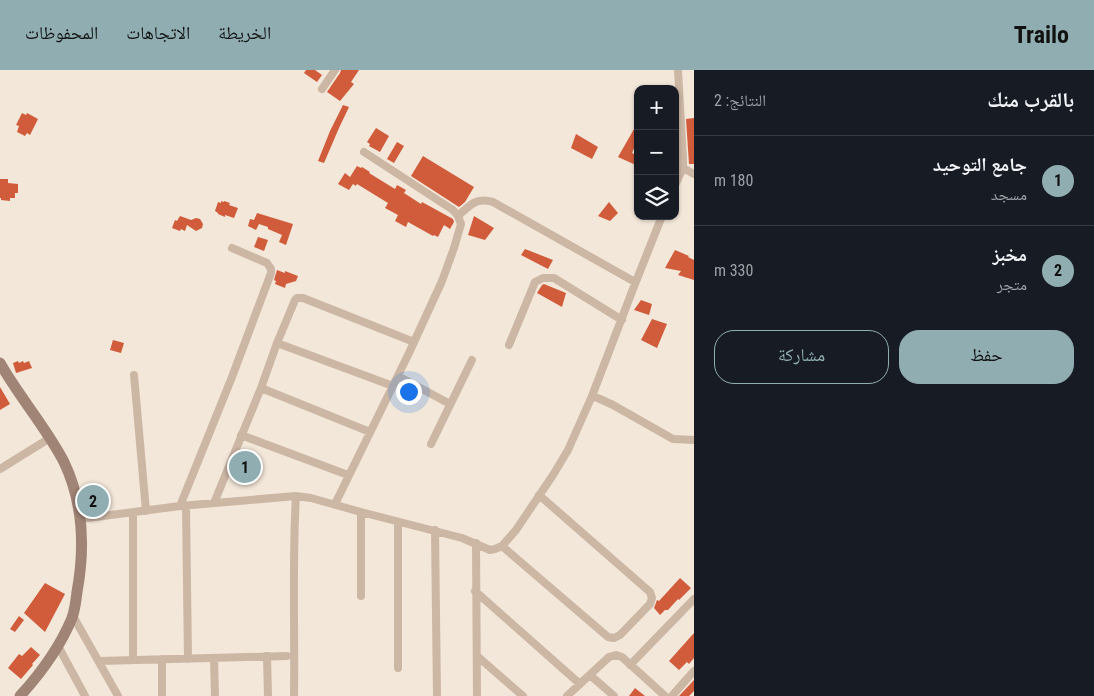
<!DOCTYPE html>
<html lang="ar">
<head>
<meta charset="utf-8">
<style>
	body { margin:0; font-family:"Roboto Condensed","Noto Naskh Arabic",sans-serif; background:#242831; color:#f1f3f6; direction:rtl }
	.controls { position:absolute; right:15px; top:15px; display:grid; overflow:hidden; border-radius:10px; box-shadow:0 1px 4px #0004 }
	.controls button { width:45px; height:45px; display:grid; place-items:center; padding:0; border:0; border-bottom:1px solid #363941; background:#171b24; color:#f1f3f6; font:25px sans-serif }
	.you { position:absolute; left:408px; top:321px; width:18px; height:18px; margin:-12px; border:4px solid #fff; border-radius:50%; background:#1a73e8; box-shadow:0 0 0 8px #1a73e833 }
	.badge { display:grid; place-items:center; width:32px; height:32px; border-radius:50%; background:#90aeb1; color:#111; font-size:16px; font-weight:700 }
	.pin { position:absolute; translate:-50% -50%; border:2px solid #fff; box-shadow:0 1px 5px #0006 }
	.list { margin:0; padding:0; list-style:none }
	h2 { display:flex; justify-content:space-between; align-items:center; height:65px; margin:0; padding:0 20px; font-size:21px }
	h2 small { font-size:16px; font-weight:400; color:#9ea1a6 }
	.list li { display:grid; grid-template-columns:32px 1fr auto; gap:15px; align-items:center; box-sizing:border-box; height:90px; padding:0 20px; border-top:1px solid #363941 }
	.list b { display:block; font-size:19px; white-space:nowrap }
	.list p { margin:0; font-size:16px; white-space:nowrap; color:#9ea1a6 }
	.list em { font-size:16px; font-style:normal; color:#9ea1a6 }
	.actions { display:flex; gap:10px; padding:15px 20px }
	.actions a { flex:1; padding:11px 0; border:1px solid #90aeb1; border-radius:20px; text-align:center; font-size:18px; color:#90aeb1 }
	.actions .main { background:#90aeb1; color:#111 }
	.icon { flex:none; width:28px; height:28px; fill:none; stroke:currentColor; stroke-width:2; stroke-linecap:round; stroke-linejoin:round }
	.map { position:relative; flex:none; width:694px; height:626px; overflow:hidden; direction:ltr }
	header { display:flex; align-items:center; gap:30px; box-sizing:border-box; height:70px; padding:0 25px; background:#90aeb1; color:#111 }
	header strong { font-size:24px }
	nav { display:flex; gap:28px; margin-inline-start:auto; font-size:18px }
	main { display:flex }
	aside { flex:1; background:#171b24 }
	.map>svg:first-child { display:block }
	.building { fill:#d05c3b }
	.lines { fill:none; stroke-linecap:round; stroke-linejoin:round }
	.street { stroke:#ccb6a4; stroke-width:8 }
	.secondary { stroke:#a08475; stroke-width:11 }
</style>
</head>
<body>
<header>
<strong>Trailo</strong>
<nav><a>الخريطة</a><a>الاتجاهات</a><a>المحفوظات</a></nav>
</header>
<main>
<aside>
<h2>بالقرب منك<small>النتائج: 2</small></h2>
<ul class="list">
<li><span class="badge">1</span><div><b>جامع التوحيد</b><p>مسجد</p></div><em>180 m</em></li>
<li><span class="badge">2</span><div><b>مخبز</b><p>متجر</p></div><em>330 m</em></li>
</ul>
<div class="actions"><a class="main">حفظ</a><a>مشاركة</a></div>
</aside>
<div class="map">
<svg width="694" height="626" viewBox="0 0 694 626">
	<rect width="100%" height="100%" fill="#f3e7d9"/>
	<!-- building -->
	<path class="building" d="M306 0H315L322 5 317 12 304 3Z
		M341 0H359L351 12 354 14 340 31 327 22 340 3Z
		M343 35 349 37 339 58 324 93 318 91 330 61Z
		M22 43 26 45 27 43 38 49 30 65 27 63 25 66 17 62 19 56 16 55Z
		M694 48V94H689L686 49Z
		M376 58 389 66 380 82 369 76 370 74 367 72Z
		M634 59 638 61V74L636 73 632 83 638 86V96L618 87Z
		M576 64 598 77 592 89 571 78Z
		M397 72 404 76 394 93 387 89Z
		M423 86 474 117 465 132 459 137 411 106Z
		M357 96 361 98 362 97 370 102 369 103 395 119 397 115 406 120 404 123 421 134 422 132 453 149 454 152 450 159 444 155 438 167 434 165 433 166 408 152 406 157 395 151 398 145 385 138 388 133 357 114 356 116 353 114 349 120 338 114 345 103 350 107Z
		M0 109H8V113L18 114V123H15V128H10V131L1 130V128H0Z
		M221 131 224 132V131L230 133 229 135 238 138 234 148 225 145V147L218 144V143L215 141 218 132 221 133Z
		M609 132 618 143 610 151 598 146Z
		M257 143 293 154 286 175 279 172 282 165 268 159V157L259 154 256 160 248 156 250 149 254 150Z
		M180 146 191 150 196 148 200 149 203 154 202 158 196 161 187 155 185 161 181 159 180 161 172 158 175 150 177 151Z
		M474 146 494 158 485 170 468 165Z
		M258 167 268 170 264 181 254 177Z
		M525 179 553 190 548 199 521 185Z
		M675 180 689 186 688 187 694 190V210L678 205 681 201 665 198Z
		M277 200 285 203V201L298 206 296 211 286 214 285 218 275 214 276 211 274 210Z
		M544 214 566 223 562 237 537 223 542 215Z
		M641 230 652 234 649 245 634 240Z
		M652 249 667 254 657 278 641 270Z
		M113 270 124 273 121 283 110 280Z
		M18 291 19 293 23 291 24 293 29 291 32 298 16 303 13 293Z
		M0 317 10 334 0 340Z
		M680 508 691 518 679 530 678 529 668 540H665L660 545 654 538 657 530 659 531Z
		M45 513 65 524 45 562 24 543Z
		M19 546 24 550 15 562 10 559Z
		M694 563V588L689 594 687 592 679 600 669 591Z
		M31 577 40 585 32 594 33 595 21 609 8 598 19 584 22 586Z
		M694 610V621L689 626H679Z
		M635 618 645 626H629Z"/>
	<g class="lines">
		<!-- street -->
		<path class="street" d="M322 19 335 0
			M683 98 694 104
			M675 115 683 98V89L678 0
			M458 146C470 135 476 127 493 132L635 212
			M277 273 393 316
			M509 275 535 212 543 208H554L622 250
			M134 305 146 441
			M398 306 450 334
			M261 318 370 362
			M592 326 600 329 613 335 673 369 694 370
			M241 365 348 405
			M431 374 472 290
			M0 399 50 368
			M214 433 261 318 277 273 295 230 297 228H303L414 272
			M335 434 409 283 442 211 454 178 461 154 458 146 453 140 364 82
			M180 436 232 307 271 203V199L267 193 232 178
			M186 436 188 589
			M80 449 180 436 296 426 311 428 361 442 462 468 490 480 495 479 502 476 516 460 553 405 568 380 592 326 633 219 662 146
			M398 452V598
			M435 460 437 626
			M476 473 477 626
			M502 476 608 567 614 568 620 565 650 534 652 528 650 522 539 425
			M475 521 580 614
			M361 526V442
			M73 546 118 626
			M58 576 85 626
			M267 586 268 626
			M477 586 523 626
			M214 588 215 626
			M162 589V626
			M133 590V442
			M99 591 287 586
			M630 595 694 529
			M590 605 614 626
			M294 626C295 559 292 492 296 426
			M567 626 609 587 616 585 622 587 665 626
			M672 626 694 601"/>
		<!-- secondary -->
		<path class="secondary" d="M0 293C19 327 46 357 64 392 83 432 85 478 77 522 76 530 75 540 72 548 60 577 41 603 20 626"/>
	</g>
</svg>
<div class="controls">
<button>+</button>
<button>−</button>
<button><svg class="icon" aria-label="layers" viewBox="0 0 24 24"><path d="M12 4l9 5-9 5-9-5zM3 14l9 5 9-5"/></svg></button>
</div>
<div class="you"></div>
<div class="pin badge" style="left:245px;top:397px">1</div>
<div class="pin badge" style="left:93px;top:431px">2</div>
</div>
</main>
</body>
</html>
